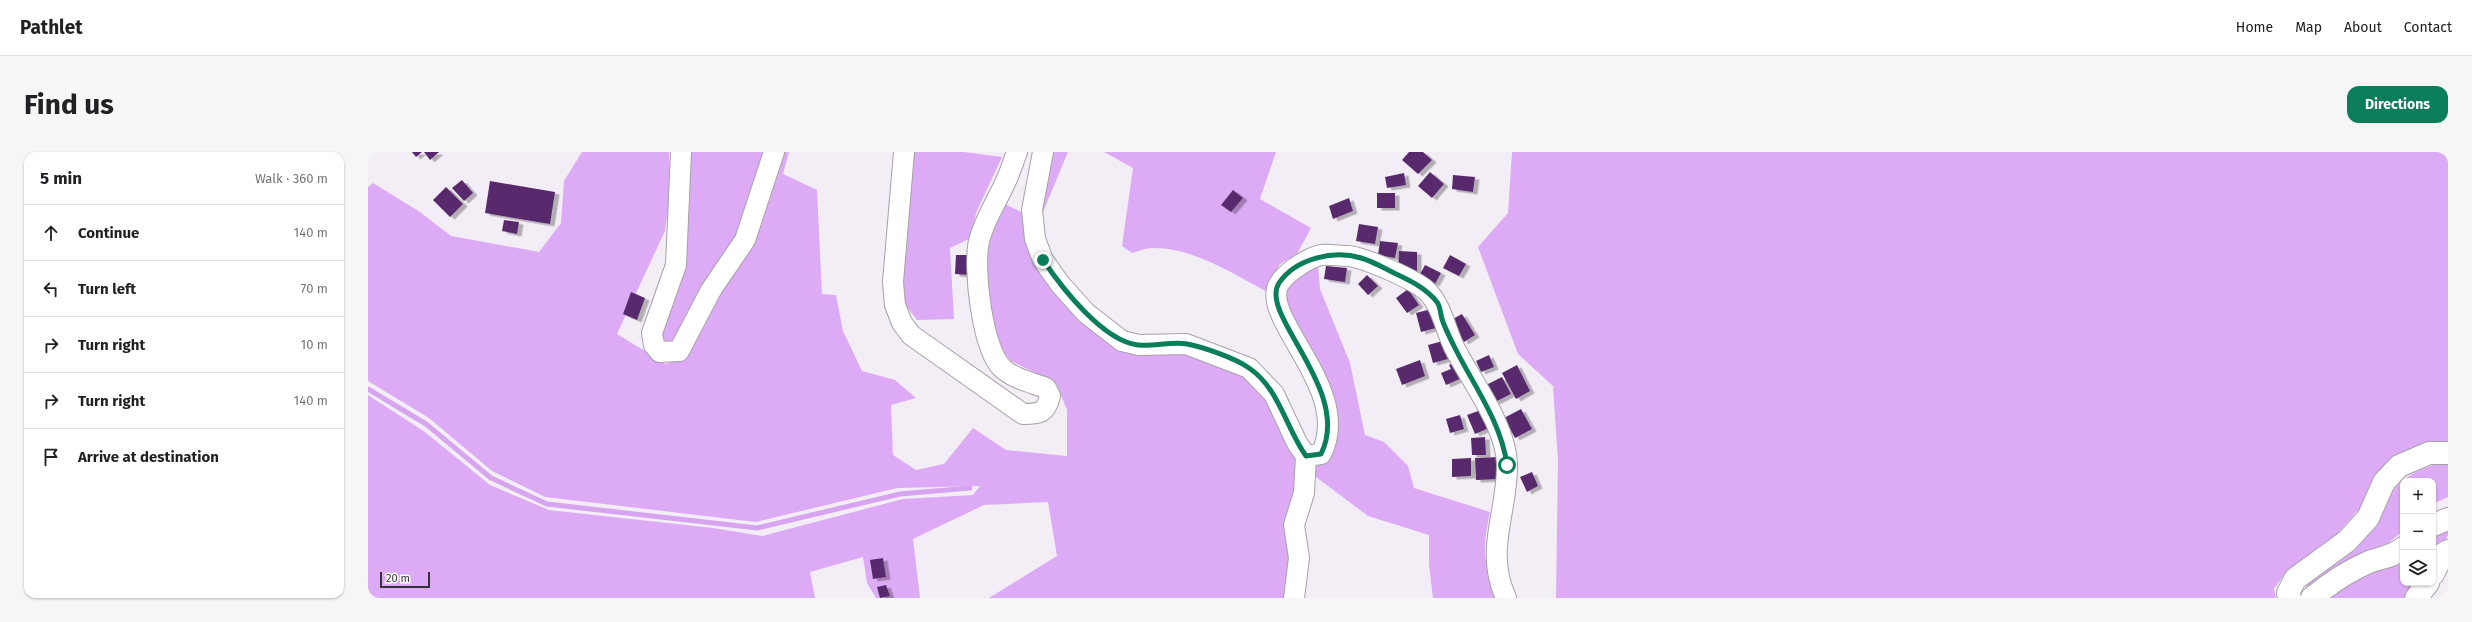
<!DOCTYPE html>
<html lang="en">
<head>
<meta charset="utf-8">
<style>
	body { margin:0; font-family:"Fira Sans",sans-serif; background:#f6f6f6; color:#202124 }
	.controls { position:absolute; right:12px; bottom:12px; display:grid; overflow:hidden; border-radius:8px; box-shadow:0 1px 3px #0004 }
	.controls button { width:36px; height:36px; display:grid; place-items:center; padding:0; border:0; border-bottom:1px solid #e0e0e0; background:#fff; color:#202124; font:20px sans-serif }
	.scale { position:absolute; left:12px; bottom:10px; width:50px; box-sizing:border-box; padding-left:4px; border:2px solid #343235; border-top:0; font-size:11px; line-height:14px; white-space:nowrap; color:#343235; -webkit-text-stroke:3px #fefdfe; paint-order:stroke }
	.stop { position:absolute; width:12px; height:12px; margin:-9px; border:3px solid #0a7d5a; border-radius:50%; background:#fff }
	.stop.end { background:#0a7d5a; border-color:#fff; box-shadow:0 1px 4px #0008 }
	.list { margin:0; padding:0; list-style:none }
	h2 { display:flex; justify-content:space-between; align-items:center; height:52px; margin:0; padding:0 16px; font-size:17px }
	h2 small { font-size:13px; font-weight:400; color:#757577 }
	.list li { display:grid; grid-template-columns:26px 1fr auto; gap:12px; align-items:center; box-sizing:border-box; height:56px; padding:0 16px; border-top:1px solid #e0e0e0 }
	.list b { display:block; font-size:15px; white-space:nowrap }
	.list em { font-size:13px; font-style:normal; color:#757577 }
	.icon { flex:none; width:22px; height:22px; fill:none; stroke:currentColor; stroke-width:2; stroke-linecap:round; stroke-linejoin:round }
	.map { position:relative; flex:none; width:2080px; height:446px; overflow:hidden; border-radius:12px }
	header { display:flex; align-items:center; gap:24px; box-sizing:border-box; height:56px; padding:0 20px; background:#fff; border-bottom:1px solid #e0e0e0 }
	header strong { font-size:19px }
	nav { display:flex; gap:22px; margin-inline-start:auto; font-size:14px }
	.intro { display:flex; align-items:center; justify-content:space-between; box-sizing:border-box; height:96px; padding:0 24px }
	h1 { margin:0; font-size:28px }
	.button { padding:10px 18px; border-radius:12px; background:#0a7d5a; color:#fff; font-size:14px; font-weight:700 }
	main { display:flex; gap:24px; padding:0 24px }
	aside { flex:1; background:#fff; border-radius:12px; box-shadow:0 1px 3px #0004 }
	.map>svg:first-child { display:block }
	.forest { fill:#ddabf5 }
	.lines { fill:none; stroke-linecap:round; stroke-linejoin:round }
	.stream { stroke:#d7a5ef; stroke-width:5 }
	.building { fill:#592c6d; filter:url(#shadow) }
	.street-casing { stroke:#a6a1a8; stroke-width:22 }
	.secondary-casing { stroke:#a6a1a8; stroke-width:24 }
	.street { stroke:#fff; stroke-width:20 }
	.secondary { stroke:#fff; stroke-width:22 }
	.route { stroke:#0a7d5a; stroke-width:5 }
</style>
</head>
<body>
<header>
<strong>Pathlet</strong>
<nav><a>Home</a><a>Map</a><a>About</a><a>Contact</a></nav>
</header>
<div class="intro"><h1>Find us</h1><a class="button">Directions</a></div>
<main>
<aside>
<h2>5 min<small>Walk · 360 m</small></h2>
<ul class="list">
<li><svg class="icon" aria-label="ahead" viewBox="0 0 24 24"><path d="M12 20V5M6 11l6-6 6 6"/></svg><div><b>Continue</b></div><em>140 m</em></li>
<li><svg class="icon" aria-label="left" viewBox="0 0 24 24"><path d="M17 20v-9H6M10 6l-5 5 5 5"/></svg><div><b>Turn left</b></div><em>70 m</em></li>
<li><svg class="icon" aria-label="right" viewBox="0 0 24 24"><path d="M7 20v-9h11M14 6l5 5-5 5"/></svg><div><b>Turn right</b></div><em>10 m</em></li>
<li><svg class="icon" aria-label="right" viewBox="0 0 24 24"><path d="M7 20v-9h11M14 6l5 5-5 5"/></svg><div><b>Turn right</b></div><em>140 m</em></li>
<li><svg class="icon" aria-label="arrive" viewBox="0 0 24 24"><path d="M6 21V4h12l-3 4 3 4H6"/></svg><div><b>Arrive at destination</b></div></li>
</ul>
</aside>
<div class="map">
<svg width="2080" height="446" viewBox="0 0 2080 446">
	<defs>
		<filter id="shadow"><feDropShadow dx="4.5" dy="2.5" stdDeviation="0" flood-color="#0004"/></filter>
	</defs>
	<rect width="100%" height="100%" fill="#f3edf6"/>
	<!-- forest -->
	<path class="forest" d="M214 0H301L302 42 297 79 249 182 298 212 317 205 413 0H421L415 22 449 38 454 142 468 143 475 179 494 219 527 228 548 246 523 253 525 303 548 318 576 312 605 276 638 298 699 304V258L688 231 643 209 627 190 613 101 633 50 659 63 725 177 827 201 885 229 902 250 936 319 922 446H621L689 404 680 350 616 353 545 387 552 446H508L499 431 495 405 442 420 447 446H0V243L57 280 122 333 181 358 345 376 394 384 535 347 605 343 612 334 529 336 388 370 177 345 124 319 61 266 0 229V35L5 31 52 60 83 84 171 100 193 71 196 29Z
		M320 0H400L371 84 306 194 290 188Z
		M542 0H596L634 5 608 61 603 86 582 96 586 167 549 168 532 146Z
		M684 0H700L673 65 680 11Z
		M736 0H908L892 47 943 76 929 102 912 112 905 124 901 141C865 122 827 96 785 96 779 96 771 99 764 101L754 94 765 16Z
		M1144 0H2080V292L1994 354 1959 393 1916 423 1906 437 1908 446H1188L1190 309 1185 234 1150 202 1110 95 1140 61Z
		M950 113 952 137 982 211 997 283 1016 290 1040 314 1046 336 1122 360C1114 400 1114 410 1132 446H1065L1061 413V383L1000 364 944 322V308L964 292 921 163 916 132Z
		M2080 309V345L2065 352V329H2035V379L2009 400 1945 439 1938 434 1941 423C1963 410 1989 396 2006 377 2012 369 2013 357 2018 349 2032 324 2054 315 2080 309Z
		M2080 372V383L2065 413V380Z
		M2035 411V431H2055L2043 446H1952L2004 416 2032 413Z"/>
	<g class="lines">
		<!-- stream -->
		<path class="stream" d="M0 237 58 272 123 326 179 352 389 376 532 342 602 336"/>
	</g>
	<!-- building -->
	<path class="building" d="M44 0H54L48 5Z
		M56 0H71L62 8Z
		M1041 0H1055L1064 8 1050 22 1034 8Z
		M1062 20 1076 32 1064 46 1050 34Z
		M1036 21 1038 33 1019 36 1017 25Z
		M1085 23 1107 25 1105 40 1084 37Z
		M94 28 105 41 96 49 84 36Z
		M122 29 187 40 182 72 117 61Z
		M78 35 95 52 82 65 65 48Z
		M865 38 875 46 863 60 853 53Z
		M1009 41H1027V56H1009Z
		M981 46 985 59 965 67 961 54Z
		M136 68 151 70 149 82 134 79Z
		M991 72 1010 75 1007 92 988 89Z
		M1012 89 1030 91 1027 106 1010 103Z
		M1031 99 1049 100V120H1030Z
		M588 103H602L601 123 587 122Z
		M1082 103 1098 112 1091 124 1075 116Z
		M1057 113 1073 121 1067 132 1051 124Z
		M958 114 979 116 977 130 956 127Z
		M999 123 1010 134 1000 143 990 132Z
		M1040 137 1051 153 1039 161 1028 146Z
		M263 140 277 146 269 168 255 162Z
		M1063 157 1068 176 1053 180 1048 161Z
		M1094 162 1107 183 1096 190 1083 168Z
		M1075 189 1080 207 1065 211 1060 193Z
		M1121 203 1126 215 1113 220 1108 209Z
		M1052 208 1057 224 1034 233 1028 217Z
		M1087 210 1094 226 1078 233 1073 221 1083 217 1081 213Z
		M1149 213 1162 239 1148 247 1134 221Z
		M1134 225 1143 242 1127 250 1118 233Z
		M1153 257 1164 277 1147 286 1136 266Z
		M1113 258 1121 276 1107 282 1099 263Z
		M1092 263 1096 277 1082 281 1078 267Z
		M1117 285 1118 303H1104L1103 286Z
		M1131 305V327L1108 328 1107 306Z
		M1103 306V324L1084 325V307Z
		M1164 320 1170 334 1159 340 1152 325Z
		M515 406 518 425 505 427 502 408Z
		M518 433 522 444 512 446 509 435Z"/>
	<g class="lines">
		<!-- street casing -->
		<g class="street-casing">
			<path id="street" d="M313 0 308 113 284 181 286 193 292 200 311 199 343 138 377 88 406 0
				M536 0 525 130 527 153 534 171 543 183 655 262C672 262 678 261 682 244L678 236C662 230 646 227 634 216 614 196 605 116 611 89 616 68 628 51 637 31 642 21 645 10 649 0
				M675 0 664 58 667 87 675 108 692 132 718 161 754 189 771 193 818 192 881 216 906 242 929 291 938 304 953 302C986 238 891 166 911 132 918 120 940 106 953 103 961 102 972 104 980 104 998 106 1048 128 1060 140 1074 155 1077 176 1086 195 1103 229 1138 273 1139 312 1140 360 1116 398 1138 446
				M926 446 931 406 926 373 936 341 938 304"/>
		</g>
		<!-- secondary casing -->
		<g class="secondary-casing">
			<path id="secondary" d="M2065 373 2080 367
				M2065 422 2075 402 2080 399
				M1922 446 1920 441 1927 427 1979 389 2000 366 2016 330 2031 314 2061 301H2080
				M1944 446C1962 431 1980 419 2001 410 2014 405 2024 405 2035 396
				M2048 446 2060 431"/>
		</g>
		<!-- street -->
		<use href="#street" class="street"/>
		<!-- secondary -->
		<use href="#secondary" class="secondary"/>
	</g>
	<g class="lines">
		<!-- route -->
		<path class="route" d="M675 108C694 136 735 189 770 193 786 195 803 189 819 192 835 195 867 206 881 216 911 236 918 276 938 304L953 302C985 238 890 163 911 131 928 106 966 98 993 106 1004 109 1016 116 1026 121 1041 128 1058 136 1069 150 1073 155 1072 163 1075 170 1078 178 1082 186 1086 194 1105 233 1133 269 1139 313"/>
	</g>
</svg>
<div class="controls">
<button>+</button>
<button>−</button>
<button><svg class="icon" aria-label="layers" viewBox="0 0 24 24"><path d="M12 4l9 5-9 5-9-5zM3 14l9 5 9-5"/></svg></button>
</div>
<div class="scale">20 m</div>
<div class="stop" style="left:1139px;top:313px"></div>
<div class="stop end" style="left:675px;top:108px"></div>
</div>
</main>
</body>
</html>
